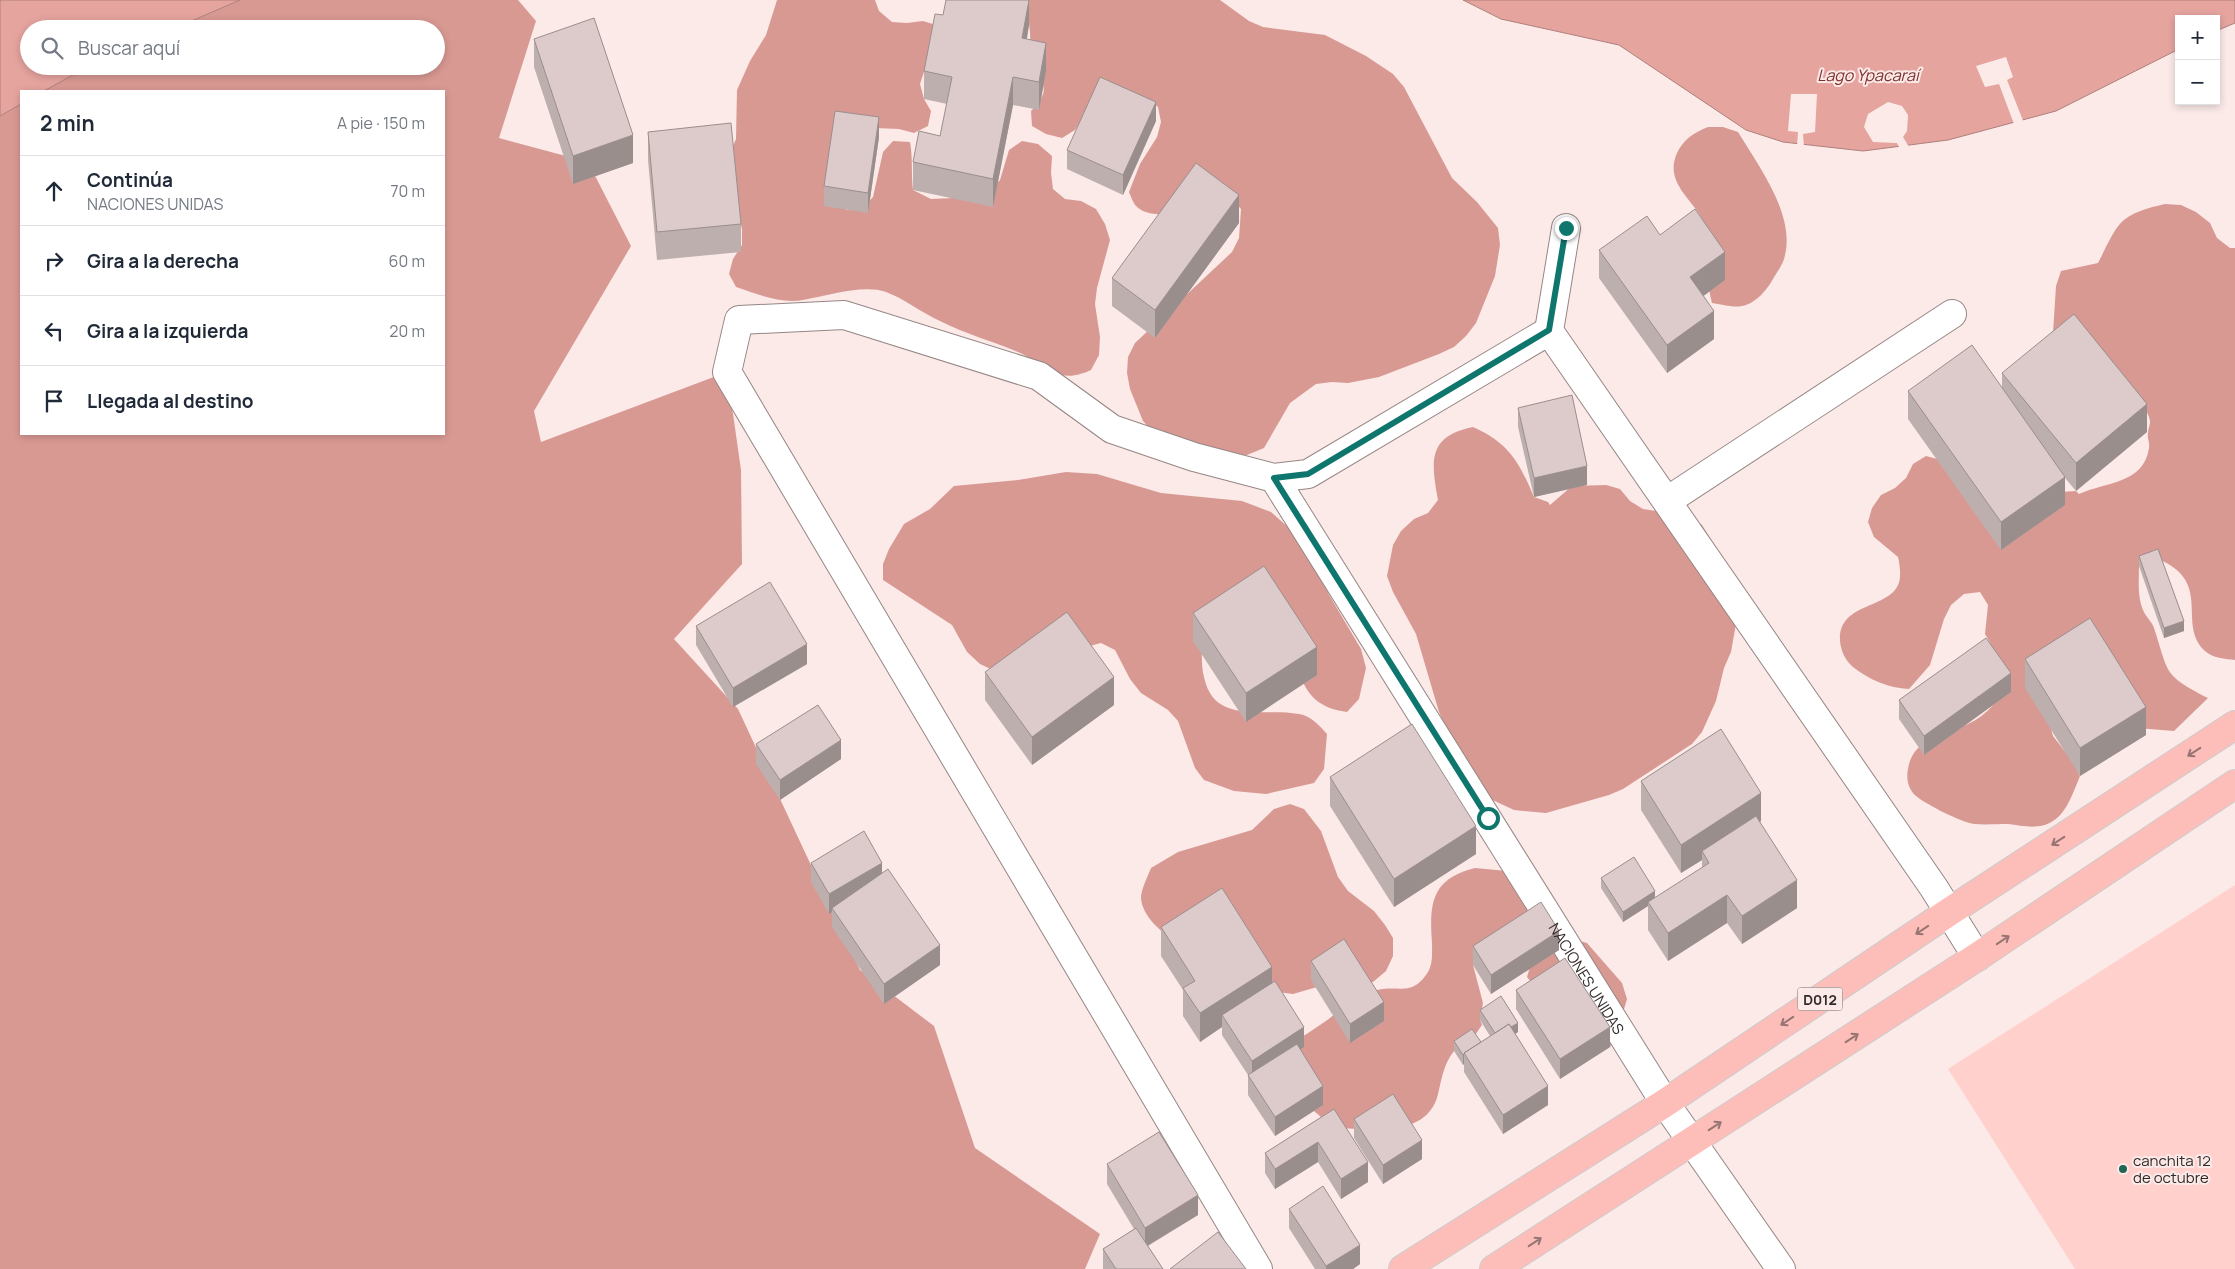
<!DOCTYPE html>
<html lang="es">
<head>
<meta charset="utf-8">
<style>
	body { margin:0; font-family:Manrope,sans-serif; background:#f6f6f7; color:#1f2937 }
	.controls { position:absolute; right:15px; top:15px; display:grid; overflow:hidden; border-radius:0px; box-shadow:0 2px 8px #0003 }
	.controls button { width:45px; height:45px; display:grid; place-items:center; padding:0; border:0; border-bottom:1px solid #e0e1e3; background:#fff; color:#1f2937; font:25px sans-serif }
	.stop { position:absolute; width:15px; height:15px; margin:-11px; border:4px solid #0f766e; border-radius:50%; background:#fff }
	.stop.end { background:#0f766e; border-color:#fff; box-shadow:0 1px 5px #0008 }
	.list { margin:0; padding:0; list-style:none }
	h2 { display:flex; justify-content:space-between; align-items:center; height:65px; margin:0; padding:0 20px; font-size:21px }
	h2 small { font-size:16px; font-weight:400; color:#747a83 }
	.list li { display:grid; grid-template-columns:32px 1fr auto; gap:15px; align-items:center; box-sizing:border-box; height:70px; padding:0 20px; border-top:1px solid #e0e1e3 }
	.list b { display:block; font-size:19px; white-space:nowrap }
	.list p { margin:0; font-size:16px; white-space:nowrap; color:#747a83 }
	.list em { font-size:16px; font-style:normal; color:#747a83 }
	.icon { flex:none; width:28px; height:28px; fill:none; stroke:currentColor; stroke-width:2; stroke-linecap:round; stroke-linejoin:round }
	.map { position:relative; flex:none; width:2235px; height:1269px; overflow:hidden }
	.search { position:absolute; background:#fff; box-shadow:0 2px 8px #0003; left:20px; top:20px; width:425px; height:55px; display:flex; align-items:center; gap:12px; box-sizing:border-box; padding:0 18px; border-radius:28px; color:#747a83; font-size:19px }
	.panel { position:absolute; background:#fff; box-shadow:0 2px 8px #0003; left:20px; top:90px; width:425px; height:345px; border-radius:0px }
	.map>svg:first-child { display:block }
	.green { fill:#ffd0cc }
	.forest { fill:#d99993 }
	.water { fill:#e6a49f; stroke:#af7f7c }
	.pier { fill:#fbeae8 }
	.lines { fill:none; stroke-linecap:round; stroke-linejoin:round }
	.minor-casing { stroke:#968685; stroke-width:30 }
	.primary-casing { stroke:#cdcccc; stroke-width:30 }
	.minor { stroke:#fff; stroke-width:28 }
	.primary { stroke:#fdbeb9; stroke-width:28 }
	.wall { fill:#bdafae }
	.shaded-wall { fill:#9a8e8d }
	.building { fill:#dccbca; stroke:#9a8e8d }
	.oneway { stroke:#967471 }
	.route { stroke:#0f766e; stroke-width:6 }
	.poi-dot { fill:#216555; stroke:#fbeae8; stroke-width:2 }
	.labels { text-anchor:middle; dominant-baseline:central; stroke-width:4; stroke-linejoin:round; paint-order:stroke }
	.shield { fill:#fbeae8; stroke:#6d6462; stroke-width:1 }
	.shield-label { font-size:14px; font-weight:bold; fill:#302a29 }
	.street-label { font-size:15px; fill:#302a29; stroke:#fbeae8 }
	.poi-label { font-size:15px; fill:#302a29; stroke:#fbeae8; text-anchor:start }
	.water-label { font-size:16px; font-style:italic; fill:#7e312e; stroke:#fbeae8 }
</style>
</head>
<body>
<div class="map">
<svg width="2235" height="1269" viewBox="0 0 2235 1269">
	<rect width="100%" height="100%" fill="#fbeae8"/>
	<!-- green -->
	<path class="green" d="M2235 885V1269H2075L1948 1069Z"/>
	<!-- forest -->
	<path class="forest" d="M240 0H518L536 21 499 138 588 162 631 246 534 411 541 442 727 372 741 470 742 564 674 639 738 709 860 970 934 1026 975 1148 1100 1234 1085 1269H0V116L21 104V434H444V91H44L89 66H436V29H173Z
		M777 0H875L879 11 892 22 907 23 923 21 939 26 920 84 924 99 931 111 928 126 914 133 899 129 851 127 834 201 847 210 862 208 873 197 883 152 893 141 910 142C913 158 911 174 913 190L931 199 977 197 990 191 1000 180 1009 150 1022 141 1038 144 1052 156 1051 173 1053 189 1065 199 1081 201 1096 209 1105 224 1110 240 1097 288 1095 304 1100 337 1099 355 1091 370C1056 386 1047 365 1018 352 992 341 965 334 940 321 922 313 905 299 886 292 863 284 827 296 803 300 781 304 757 294 736 287L729 274 733 259 742 245V229L734 197 731 151 736 139 737 90 750 61 766 35Z
		M958 0H1220L1249 21 1263 27 1325 35 1366 56 1393 74 1404 87 1452 178 1477 202 1498 228 1500 245 1495 276 1476 323 1466 336 1454 347 1439 354 1379 377 1348 383 1332 382 1316 384 1290 403 1264 448 1247 455 1231 454 1153 432 1143 421 1130 389 1127 373 1128 357 1135 343 1232 252 1239 238 1241 209 1231 198C1208 204 1155 226 1136 206 1133 203 1131 196 1129 192L1140 164 1157 137 1161 122 1158 107C1132 85 1122 94 1092 102L1075 130 1062 138 1046 134 1032 126 1031 111C1057 85 1036 81 1031 56 1030 47 1031 35 1029 24Z
		M1708 127H1723L1738 132C1758 165 1795 214 1785 255 1784 263 1777 272 1773 279 1767 290 1755 304 1742 306 1733 308 1721 304 1712 303 1707 284 1707 264 1706 245 1706 239 1707 231 1705 225 1696 201 1663 184 1677 153 1684 139 1693 133 1708 127Z
		M2165 204 2181 205 2196 212 2210 223 2217 238 2230 248H2235V660C2226 659 2212 658 2205 651 2176 624 2214 582 2158 559L2139 566C2139 581 2137 598 2144 612 2147 618 2152 622 2154 628 2169 674 2163 675 2208 698L2174 731 2049 721 2053 736 2073 762 2080 776C2074 790 2067 813 2053 821 2039 830 2024 826 2008 824 1997 824 1985 825 1974 824 1963 823 1925 804 1916 796 1908 789 1906 779 1908 769 1913 737 1944 736 1968 724 1988 715 2002 697 2009 677L1985 634 1988 605 1980 592 1964 594 1951 605 1944 619 1930 665 1909 689C1888 688 1870 680 1853 667 1845 660 1841 651 1840 641 1838 604 1884 609 1897 587 1902 579 1900 566 1898 557L1874 537 1868 522 1872 508 1881 495 1895 488 1906 478 1913 464 1926 456 2060 492 2076 491 2079 494C2105 482 2144 484 2149 448 2150 443 2147 438 2148 433 2148 429 2150 425 2150 422 2150 417 2146 411 2145 407L2053 333 2056 286 2061 271 2098 263C2119 223 2117 215 2165 204Z
		M1473 427C1509 443 1519 462 1534 497L1548 502 1550 505 1572 486 1606 485 1620 489 1630 501 1643 509 1689 516 1702 525 1719 553 1737 618 1731 652 1724 668 1716 701 1702 732 1692 744 1623 789 1609 795 1546 813 1514 810 1484 796 1453 743 1439 712 1416 634 1393 592 1387 576 1393 545 1401 531 1414 519 1428 513 1438 500C1431 462 1427 436 1473 427Z
		M1066 472 1097 474 1161 493 1242 501 1271 512 1298 536 1308 549 1328 593 1361 649 1366 668 1359 699 1347 712C1307 707 1303 683 1290 650L1202 642C1202 653 1201 666 1204 677 1214 726 1265 707 1299 714 1311 716 1320 726 1327 734L1324 769 1314 783 1266 794 1234 791 1204 780 1195 768 1178 721 1168 710 1141 693 1130 679 1115 650 1101 643 995 671 980 664 967 652 952 625 883 580V564L889 549 904 524 930 509 954 486 1018 480Z
		M1290 804 1304 809 1321 831 1338 877 1348 891 1374 911 1385 925 1393 938V956L1386 971 1373 982 1324 985 1293 994 1277 992 1168 936C1157 928 1142 914 1141 898 1141 889 1148 876 1151 868L1178 852 1252 830 1274 809Z
		M1475 868 1507 871 1536 917 1473 965 1483 1003 1480 1020 1482 1025C1478 1030 1475 1037 1470 1040 1465 1044 1458 1047 1454 1051 1443 1064 1441 1083 1437 1098 1423 1139 1368 1128 1334 1128L1301 1100 1294 1042C1303 1036 1313 1030 1323 1023 1339 1012 1357 994 1377 990 1400 985 1412 997 1428 972 1433 964 1432 952 1432 943 1429 902 1432 879 1475 868Z
		M1573 939 1587 943 1622 983 1627 999 1617 1033 1610 1047C1578 1032 1548 1004 1527 977L1532 960Z"/>
	<!-- water -->
	<path class="water" d="M0 0H240L173 29H29V66H89L44 91H21V104L0 116Z
		M1463 0H2235V23L2216 31V19H2179V49L2056 111 1948 140 1863 151 1783 142 1746 130 1619 45 1501 19Z"/>
	<!-- pier -->
	<path class="pier" d="M2006 57 2013 77 2007 80 2024 123 2014 124 1999 84 1985 87 1976 66Z
		M1791 94H1817L1815 132 1803 134 1804 147 1797 146 1798 132 1788 131Z
		M1888 102 1902 106 1908 115 1907 131 1903 137 1909 147 1900 149 1897 143 1873 142 1864 127 1868 114Z"/>
	<g class="lines">
		<!-- minor casing -->
		<g class="minor-casing">
			<g id="minor">
				<path d="M1566 228 1549 331 1934 888 1977 957"/>
				<path id="s1" d="M1274 478 1665 1103 1781 1269"/>
				<path d="M1667 501 1952 314"/>
				<path d="M1258 1269 727 372 739 320 844 315 1039 376 1112 429 1194 457 1274 478 1308 474 1549 331"/>
			</g>
		</g>
		<!-- primary casing -->
		<g class="primary-casing">
			<path id="primary" d="M1403 1269 1665 1103 1949 912 2235 725
				M1494 1269 1977 957 2235 784"/>
		</g>
		<!-- minor -->
		<use href="#minor" class="minor"/>
		<!-- primary -->
		<use href="#primary" class="primary"/>
	</g>
	<!-- wall -->
	<path class="wall" d="M1029 0V25L1027 39 1046 71 1039 110 1013 105 993 207 913 190V162L940 136 947 104 924 99V71L943 15Z
		M534 39 633 163 573 184 534 67Z
		M1156 121 1123 195 1067 169V150Z
		M648 132 741 224V252L657 260 648 160Z
		M879 137 868 213 824 206V186Z
		M1239 223 1155 338 1112 306V278Z
		M1660 235 1725 280 1703 296 1714 339 1667 373 1599 278V250Z
		M2002 373 2147 432 2076 491 2065 478V505L2001 550 1908 419V391L2002 388Z
		M1518 408 1587 485 1534 497 1518 427Z
		M2139 556 2184 631 2164 638 2139 566Z
		M1193 613 1317 675 1246 722 1193 641Z
		M696 626 807 664 733 707 696 645Z
		M2025 659 2146 735 2080 776 2025 688Z
		M985 672 1114 705 1032 765 985 700Z
		M2011 692 1924 755 1899 719V700Z
		M756 744 841 759 780 800 756 764Z
		M1330 777 1476 854 1394 907 1330 806Z
		M1641 781 1761 821 1760 822 1797 908 1742 944 1727 923 1668 961 1648 930V906L1623 922 1601 888V878L1655 898 1702 868V860L1681 873 1641 810Z
		M811 863 882 873 940 965 884 1004 832 927V912L829 914 811 882Z
		M1161 927 1272 983 1304 1047 1300 1049 1323 1105 1275 1136 1248 1095V1075L1222 1035V1027L1200 1042 1183 1016V990L1161 956Z
		M1473 946 1559 950 1491 994 1473 965Z
		M1311 961 1384 1021 1350 1043 1311 980Z
		M1516 990 1610 1047 1560 1079 1516 1009Z
		M1480 1010 1518 1032 1515 1034 1548 1105 1503 1134 1464 1072V1064L1463 1065 1454 1051V1041L1481 1042 1490 1036 1480 1020Z
		M1334 1109 1368 1182 1341 1199 1318 1162 1275 1189 1265 1173V1153Z
		M1354 1119 1422 1159 1383 1184 1354 1138Z
		M1107 1164 1198 1215 1148 1246 1163 1269H1103V1249L1134 1229 1107 1184Z
		M1289 1209 1360 1264 1353 1269H1315L1289 1228Z"/>
	<!-- shaded-wall -->
	<path class="shaded-wall" d="M1029 0V25L1022 66V38Z
		M1046 43V71L1039 110V82Z
		M1013 77V105L993 207V179Z
		M1156 102V121L1123 195V175Z
		M879 117V137L868 213V193Z
		M633 135V163L573 184V156Z
		M1239 195V223L1155 338V310Z
		M1725 252V280L1690 306V277Z
		M1714 311V339L1667 373V345Z
		M2147 404V432L2076 491V463Z
		M1587 466V485L1534 497V478Z
		M2065 477V505L2001 550V522Z
		M2184 621V631L2164 638V628Z
		M807 644V664L733 707V688Z
		M1317 647V675L1246 722V693Z
		M2011 673V692L1924 755V736Z
		M1114 677V705L1032 765V737Z
		M2146 707V735L2080 776V748Z
		M841 740V759L780 800V780Z
		M1761 793V821L1706 857 1702 851V860L1681 873V845Z
		M1476 826V854L1394 907V879Z
		M882 863V882L832 908V912L829 914V894Z
		M1797 880V908L1742 944V916Z
		M1655 891V901L1648 902V906L1623 922V912Z
		M1727 895V923L1668 961V933Z
		M1559 931V950L1491 994V975Z
		M940 945V965L884 1004V984Z
		M1272 967V995L1222 1015V1027L1200 1042V1013Z
		M1384 1002V1021L1350 1043V1024Z
		M1518 1023V1032L1497 1046V1036Z
		M1304 1027V1047L1252 1081V1061Z
		M1610 1027V1047L1560 1079V1059Z
		M1464 1054V1064L1463 1065V1055Z
		M1323 1086V1105L1275 1136V1117Z
		M1548 1086V1105L1503 1134V1115Z
		M1422 1140V1159L1383 1184V1165Z
		M1318 1142V1162L1275 1189V1169Z
		M1368 1162V1182L1341 1199V1179Z
		M1198 1195V1215L1145 1247V1228Z
		M1360 1245V1264L1353 1269H1326V1266Z"/>
	<!-- building -->
	<path class="building" d="M946 0H1029L1022 38 1046 43 1039 82 1013 77 993 179 913 162 919 131 940 136 952 77 924 71 935 14 943 15Z
		M594 18 633 135 573 156 534 39Z
		M1100 77 1156 102 1123 175 1067 150Z
		M835 111 879 117 868 193 824 186Z
		M731 123 741 224 657 232 648 132Z
		M1196 163 1239 195 1155 310 1112 278Z
		M1695 209 1725 252 1690 277 1714 311 1667 345 1599 250 1647 216 1660 235Z
		M2074 314 2147 404 2076 463 2002 373Z
		M1972 345 2065 477 2001 522 1908 391Z
		M1572 395 1587 466 1534 478 1518 408Z
		M2158 549 2184 621 2164 628 2139 556Z
		M1264 566 1317 647 1246 693 1193 613Z
		M770 582 807 644 733 688 696 626Z
		M1067 612 1114 677 1032 737 985 672Z
		M2090 618 2146 707 2080 748 2025 659Z
		M1986 638 2011 673 1924 736 1899 700Z
		M818 705 841 740 780 780 756 744Z
		M1412 724 1476 826 1394 879 1330 777Z
		M1721 729 1761 793 1681 845 1641 781Z
		M1756 816 1797 880 1742 916 1727 895 1668 933 1648 902 1709 863 1702 851Z
		M864 831 882 863 829 894 811 863Z
		M1634 857 1655 891 1623 912 1601 878Z
		M888 869 940 945 884 984 832 908Z
		M1222 888 1272 967 1200 1013 1183 988 1195 981 1161 927Z
		M1541 902 1559 931 1491 975 1473 946Z
		M1344 939 1384 1002 1350 1024 1311 961Z
		M1565 958 1610 1027 1560 1059 1516 990Z
		M1275 981 1304 1027 1252 1061 1222 1015Z
		M1501 996 1518 1023 1511 1027 1509 1024 1495 1033 1480 1010Z
		M1509 1024 1548 1086 1503 1115 1464 1053Z
		M1472 1029 1481 1042 1464 1053H1465L1463 1055 1454 1041Z
		M1297 1044 1323 1086 1275 1117 1248 1075Z
		M1393 1094 1422 1140 1383 1165 1354 1119Z
		M1334 1109 1368 1162 1341 1179 1318 1142 1275 1169 1265 1153Z
		M1159 1132 1198 1195 1145 1228 1107 1164Z
		M1323 1186 1360 1245 1326 1266 1289 1209Z
		M1136 1228 1163 1269H1116L1103 1249Z
		M1218 1232 1246 1269H1170Z"/>
	<!-- one-way arrows -->
	<defs><path id="oneway-shaft" d="M-6 0H5M1.5-3L5.5 0L1.5 3" fill="none" stroke-width="1.6" stroke-linecap="round" stroke-linejoin="round" transform="scale(1.25)"/></defs>
	<g class="oneway">
		<use href="#oneway-shaft" transform="translate(2194 752) rotate(147)"/>
		<use href="#oneway-shaft" transform="translate(2058 841) rotate(147)"/>
		<use href="#oneway-shaft" transform="translate(1922 930) rotate(146)"/>
		<use href="#oneway-shaft" transform="translate(2003 940) rotate(-34)"/>
		<use href="#oneway-shaft" transform="translate(1787 1021) rotate(146)"/>
		<use href="#oneway-shaft" transform="translate(1852 1038) rotate(-33)"/>
		<use href="#oneway-shaft" transform="translate(1715 1126) rotate(-33)"/>
		<use href="#oneway-shaft" transform="translate(1535 1242) rotate(-33)"/>
	</g>
	<g class="lines">
		<!-- route -->
		<path class="route" d="M1488 818 1274 478 1308 474 1549 330 1566 228"/>
	</g>
	<!-- markers -->
	<circle class="poi-dot" cx="2123" cy="1169" r="5"/>
	<g class="labels">
		<!-- shield labels -->
		<rect class="shield" x="1797.5" y="987.5" width="45" height="23" rx="4"/>
		<g class="shield-label">
			<text x="1820" y="999">D012</text>
		</g>
		<!-- street labels -->
		<g class="street-label">
			<text stroke="none"><textPath href="#s1" startOffset="590">NACIONES UNIDAS</textPath></text>
		</g>
		<!-- poi labels -->
		<g class="poi-label">
			<text x="2133" y="1160">canchita 12<tspan x="2133" dy="17">de octubre</tspan></text>
		</g>
		<!-- water labels -->
		<g class="water-label">
			<text x="1868" y="75">Lago Ypacaraí</text>
		</g>
	</g>
</svg>
<div class="controls">
<button>+</button>
<button>−</button>
</div>
<div class="stop" style="left:1488px;top:818px"></div>
<div class="stop end" style="left:1566px;top:228px"></div>
<div class="search"><svg class="icon" aria-label="search" viewBox="0 0 24 24"><circle cx="10" cy="10" r="6"/><path d="M15 15l6 6"/></svg>Buscar aquí</div>
<section class="panel">
<h2>2 min<small>A pie · 150 m</small></h2>
<ul class="list">
<li><svg class="icon" aria-label="ahead" viewBox="0 0 24 24"><path d="M12 20V5M6 11l6-6 6 6"/></svg><div><b>Continúa</b><p>NACIONES UNIDAS</p></div><em>70 m</em></li>
<li><svg class="icon" aria-label="right" viewBox="0 0 24 24"><path d="M7 20v-9h11M14 6l5 5-5 5"/></svg><div><b>Gira a la derecha</b></div><em>60 m</em></li>
<li><svg class="icon" aria-label="left" viewBox="0 0 24 24"><path d="M17 20v-9H6M10 6l-5 5 5 5"/></svg><div><b>Gira a la izquierda</b></div><em>20 m</em></li>
<li><svg class="icon" aria-label="arrive" viewBox="0 0 24 24"><path d="M6 21V4h12l-3 4 3 4H6"/></svg><div><b>Llegada al destino</b></div></li>
</ul>
</section>
</div>
</body>
</html>
